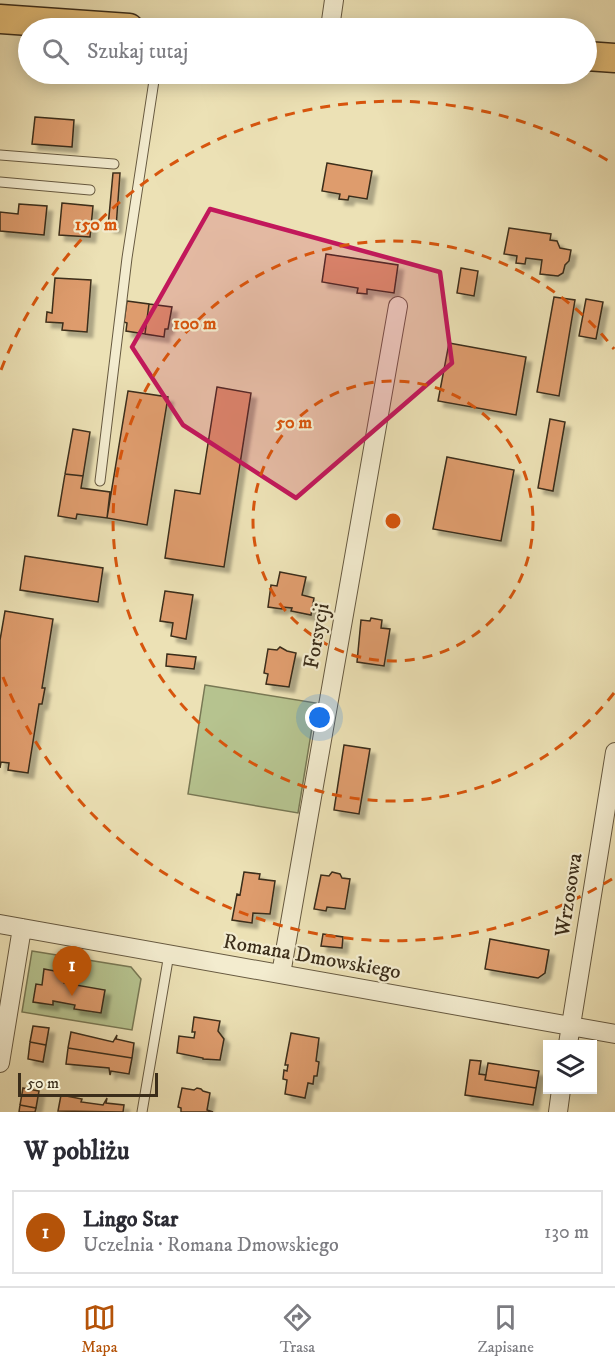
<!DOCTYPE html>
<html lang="pl">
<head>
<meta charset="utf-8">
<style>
	body { margin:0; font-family:"IM FELL DW Pica",serif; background:#f2f2f3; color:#2b2b33 }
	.controls { position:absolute; right:18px; bottom:18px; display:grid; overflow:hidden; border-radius:0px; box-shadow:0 3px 15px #0003 }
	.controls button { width:54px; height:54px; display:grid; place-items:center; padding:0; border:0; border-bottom:2px solid #e1e1e2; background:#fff; color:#2b2b33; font:30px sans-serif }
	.scale { position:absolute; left:18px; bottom:15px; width:140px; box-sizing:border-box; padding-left:6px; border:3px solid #3b2d1a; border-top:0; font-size:16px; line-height:21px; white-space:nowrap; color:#3b2d1a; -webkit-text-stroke:4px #f3eccf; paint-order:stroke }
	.you { position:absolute; left:320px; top:718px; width:21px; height:21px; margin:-15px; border:4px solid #fff; border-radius:50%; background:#1a73e8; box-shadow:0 0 0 9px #1a73e833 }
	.badge { display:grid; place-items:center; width:39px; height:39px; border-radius:50%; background:#b45309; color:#fff; font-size:20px; font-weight:700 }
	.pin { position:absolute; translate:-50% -50px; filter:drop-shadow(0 2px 3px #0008) }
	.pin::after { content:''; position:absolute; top:32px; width:21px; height:18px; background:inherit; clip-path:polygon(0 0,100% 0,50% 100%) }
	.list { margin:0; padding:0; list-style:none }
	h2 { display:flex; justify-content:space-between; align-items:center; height:78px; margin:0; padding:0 24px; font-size:26px }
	h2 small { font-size:20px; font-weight:400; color:#7c7c81 }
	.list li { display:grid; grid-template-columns:39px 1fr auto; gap:18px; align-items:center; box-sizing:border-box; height:84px; margin:0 12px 12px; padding:0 12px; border:2px solid #e1e1e2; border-radius:0px }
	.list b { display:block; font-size:22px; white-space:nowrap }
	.list p { margin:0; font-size:20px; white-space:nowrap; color:#7c7c81 }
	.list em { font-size:20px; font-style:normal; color:#7c7c81 }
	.icon { flex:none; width:33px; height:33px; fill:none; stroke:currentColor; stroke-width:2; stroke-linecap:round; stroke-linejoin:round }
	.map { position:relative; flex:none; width:615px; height:1112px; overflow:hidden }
	.search { position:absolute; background:#fff; box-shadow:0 3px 15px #0003; left:18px; right:18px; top:18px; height:66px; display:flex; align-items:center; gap:15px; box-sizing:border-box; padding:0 21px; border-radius:33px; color:#7c7c81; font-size:22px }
	.sheet { height:174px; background:#fff }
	nav { display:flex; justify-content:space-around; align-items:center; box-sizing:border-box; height:84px; border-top:2px solid #e1e1e2; background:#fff; font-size:16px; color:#7c7c81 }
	nav a { display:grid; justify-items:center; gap:3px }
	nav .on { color:#b45309 }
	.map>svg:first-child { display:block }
	.green { fill:#b6c38f; stroke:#787854; stroke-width:1.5 }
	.building { fill:#de9c6d; stroke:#3b2d1a; stroke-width:1.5; filter:url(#shadow) }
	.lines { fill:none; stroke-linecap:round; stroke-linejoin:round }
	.lane-casing { stroke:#675a41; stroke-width:11 }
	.street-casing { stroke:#675a41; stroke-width:20 }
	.primary-casing { stroke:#3b2d1a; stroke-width:31 }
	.lane { stroke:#f3eccf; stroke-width:9 }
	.street { stroke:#f3eccf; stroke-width:18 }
	.primary { stroke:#e6c07a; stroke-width:28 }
	.marked { fill:#c2185b; fill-opacity:0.2; stroke:#c2185b; stroke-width:4.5; stroke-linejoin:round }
	.ring { fill:none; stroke:#d7550d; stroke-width:3; stroke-dasharray:10 8 }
	.labels { text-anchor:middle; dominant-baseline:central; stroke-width:4.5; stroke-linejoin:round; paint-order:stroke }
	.street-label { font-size:21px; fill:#3b2d1a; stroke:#f3eccf }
	.centre { fill:#d7550d; stroke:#f3eccf; stroke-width:3 }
	.ring-label { font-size:18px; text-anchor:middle; font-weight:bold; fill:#d7550d; stroke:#f3eccf; stroke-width:4.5; stroke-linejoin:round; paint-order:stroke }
</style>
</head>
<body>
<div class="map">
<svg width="615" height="1112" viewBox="0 0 615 1112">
	<defs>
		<filter id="shadow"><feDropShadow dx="5.5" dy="5.5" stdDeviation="1.5" flood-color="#0004"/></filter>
	</defs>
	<rect width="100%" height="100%" fill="#ece1b5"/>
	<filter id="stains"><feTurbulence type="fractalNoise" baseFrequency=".00333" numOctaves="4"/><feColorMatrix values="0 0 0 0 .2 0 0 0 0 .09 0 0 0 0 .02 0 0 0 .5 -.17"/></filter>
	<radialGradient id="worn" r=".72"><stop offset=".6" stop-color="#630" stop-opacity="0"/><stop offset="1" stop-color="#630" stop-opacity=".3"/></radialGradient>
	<!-- green -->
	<path class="green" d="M205 685 316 703 298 813 188 794Z
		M32 951 131 967 141 979 132 1030 22 1012Z"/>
	<!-- building -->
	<path class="building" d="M35 117 74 120 72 147 32 144Z
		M327 163 372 171 367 199 349 196 348 200 339 199 340 194 322 191Z
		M113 173H120L116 228 108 227Z
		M62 203 93 206 90 237 59 235Z
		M19 204 47 206 44 235 0 231V212L18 214Z
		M509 228 551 234 550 240 557 241 560 248 571 250 569 261 565 265 563 273 558 276 540 274 542 260 526 258 525 264 516 263 517 256 504 254Z
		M326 254 398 265 394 293 367 289V294L357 293 358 288 322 282Z
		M461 268 478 271 474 296 457 293Z
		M55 278 91 280 87 332 62 330 63 323 46 322 47 312 52 313Z
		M554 297 575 300 559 396 537 392Z
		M586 299 603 302 596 339 579 336Z
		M127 301 149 304 145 334 126 331 127 323 124 322Z
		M149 304 172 307 168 329H165L164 337 145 334Z
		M449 343 526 357 516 415 438 401Z
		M217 387 251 393 224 567 165 558 175 490 200 494Z
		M128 391 168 397 147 525 107 518Z
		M550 419 565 422 553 491 538 488Z
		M73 429 90 432 83 476 65 474Z
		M447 457 514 470 501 541 433 529Z
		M65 474 83 476 81 488 110 492 107 518 77 514 76 519 58 516Z
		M25 556 103 568 98 602 20 590Z
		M280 572 306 577 302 595 314 598 311 615 291 611 292 608 282 607V609L268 607 271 585 277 586Z
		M165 591 193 595 186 639 171 636 173 623 160 621Z
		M5 611 53 619 42 688H45L42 704H39L28 773 8 770 9 763 1 762 0 768V640Z
		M371 618 382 620 381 628 390 629 384 666 357 662 361 620 370 621Z
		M280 647 287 651 296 653 289 687 266 684 268 674 264 673 268 649 277 650Z
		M167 654 196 657 194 669 166 666Z
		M344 745 370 749 359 814 334 810Z
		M244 872 260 874 259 879 275 881 270 914 253 913 252 923 232 920 237 894 240 895Z
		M332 872 340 874 342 878 350 879 345 909 327 907 326 911 314 909 321 875 329 876Z
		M323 934 343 937 342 948 321 946Z
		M490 939 549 950 545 973 538 978 485 969Z
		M44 969 66 973 64 983 105 990 101 1013 74 1009 75 1005 53 1001V1005L33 1002 36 984 42 985Z
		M194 1017 220 1021 218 1031 224 1039 220 1060 203 1059V1058L177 1053 179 1036 194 1038 195 1032H192Z
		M33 1026 49 1028 46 1045 30 1042Z
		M71 1032 113 1042 117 1035 116 1039 134 1043 132 1058 68 1048Z
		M291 1033 319 1038 316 1061 319 1062 317 1076H314L313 1084 308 1083 305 1098 285 1094 287 1080 283 1079 284 1070 287 1071 288 1065H285Z
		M30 1042 46 1045 43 1062 28 1059Z
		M68 1048 132 1058 129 1074 111 1071 110 1075 109 1068 66 1064Z
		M470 1060 481 1061 479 1074 486 1075 485 1080 536 1088 533 1105 465 1095Z
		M488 1063 539 1071 536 1088 485 1080Z
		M23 1088 39 1091 36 1108 20 1105Z
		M182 1088 194 1090 197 1088 201 1089 203 1091 210 1093 207 1110 213 1112H181V1108L178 1107Z
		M61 1095 82 1099 81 1102 103 1105 107 1098 106 1103 124 1105 123 1112 58 1111Z
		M20 1105 36 1108 35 1112H19Z"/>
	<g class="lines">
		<!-- lane casing -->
		<g class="lane-casing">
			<path id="lane" d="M0 155 114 164
				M0 182 90 190
				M100 481 127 258 155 74
				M142 1112 169 954"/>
		</g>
		<!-- street casing -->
		<g class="street-casing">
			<path id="street" d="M330 28 334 0
				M0 924 615 1034
				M281 974 398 306
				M568 1044 615 752
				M0 1063 22 928
				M558 1112 561 1090"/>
		</g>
		<!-- primary casing -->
		<g class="primary-casing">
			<path id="primary" d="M0 19 129 28
				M586 56 615 58"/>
		</g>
		<!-- lane -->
		<use href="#lane" class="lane"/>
		<!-- street -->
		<use href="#street" class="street"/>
		<!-- primary -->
		<use href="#primary" class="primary"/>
	</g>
	<!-- marked area -->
	<path class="marked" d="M210 209 440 272 452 363 296 498 183 425 132 347Z"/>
	<!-- distance rings -->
	<g class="ring">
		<circle cx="393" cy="521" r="140"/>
		<path d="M614 693A280 280 0 1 1 614 349"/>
		<path d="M612 879A420 420 0 0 1 1 672M1 370A420 420 0 0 1 612 163"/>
	</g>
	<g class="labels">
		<!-- street labels -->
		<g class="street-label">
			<text transform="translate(317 636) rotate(-80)">Forsycji</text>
			<text transform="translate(569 895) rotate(-81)">Wrzosowa</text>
			<text transform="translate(312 957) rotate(10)">Romana Dmowskiego</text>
		</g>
	</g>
	<circle cx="393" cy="521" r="9" class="centre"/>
	<g class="ring-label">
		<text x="96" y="230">150 m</text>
		<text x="195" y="329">100 m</text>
		<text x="294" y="428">50 m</text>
	</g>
	<rect width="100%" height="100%" filter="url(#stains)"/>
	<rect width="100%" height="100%" fill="url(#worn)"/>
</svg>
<div class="controls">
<button><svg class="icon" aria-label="layers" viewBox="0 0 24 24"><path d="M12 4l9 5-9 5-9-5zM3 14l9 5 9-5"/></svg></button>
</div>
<div class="scale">50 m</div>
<div class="you"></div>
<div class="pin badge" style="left:72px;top:996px">1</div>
<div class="search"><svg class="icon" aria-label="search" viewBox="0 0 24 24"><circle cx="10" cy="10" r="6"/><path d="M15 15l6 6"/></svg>Szukaj tutaj</div>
</div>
<section class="sheet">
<h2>W pobliżu<small></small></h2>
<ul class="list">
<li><span class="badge">1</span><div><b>Lingo Star</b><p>Uczelnia · Romana Dmowskiego</p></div><em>130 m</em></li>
</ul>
</section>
<nav>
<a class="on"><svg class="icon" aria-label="map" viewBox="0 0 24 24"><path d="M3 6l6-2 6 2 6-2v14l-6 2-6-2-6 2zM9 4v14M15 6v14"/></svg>Mapa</a>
<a><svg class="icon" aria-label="directions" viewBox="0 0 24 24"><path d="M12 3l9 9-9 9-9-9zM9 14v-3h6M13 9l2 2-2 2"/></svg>Trasa</a>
<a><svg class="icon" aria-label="saved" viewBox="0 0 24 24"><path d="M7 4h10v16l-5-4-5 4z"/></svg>Zapisane</a>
</nav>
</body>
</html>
